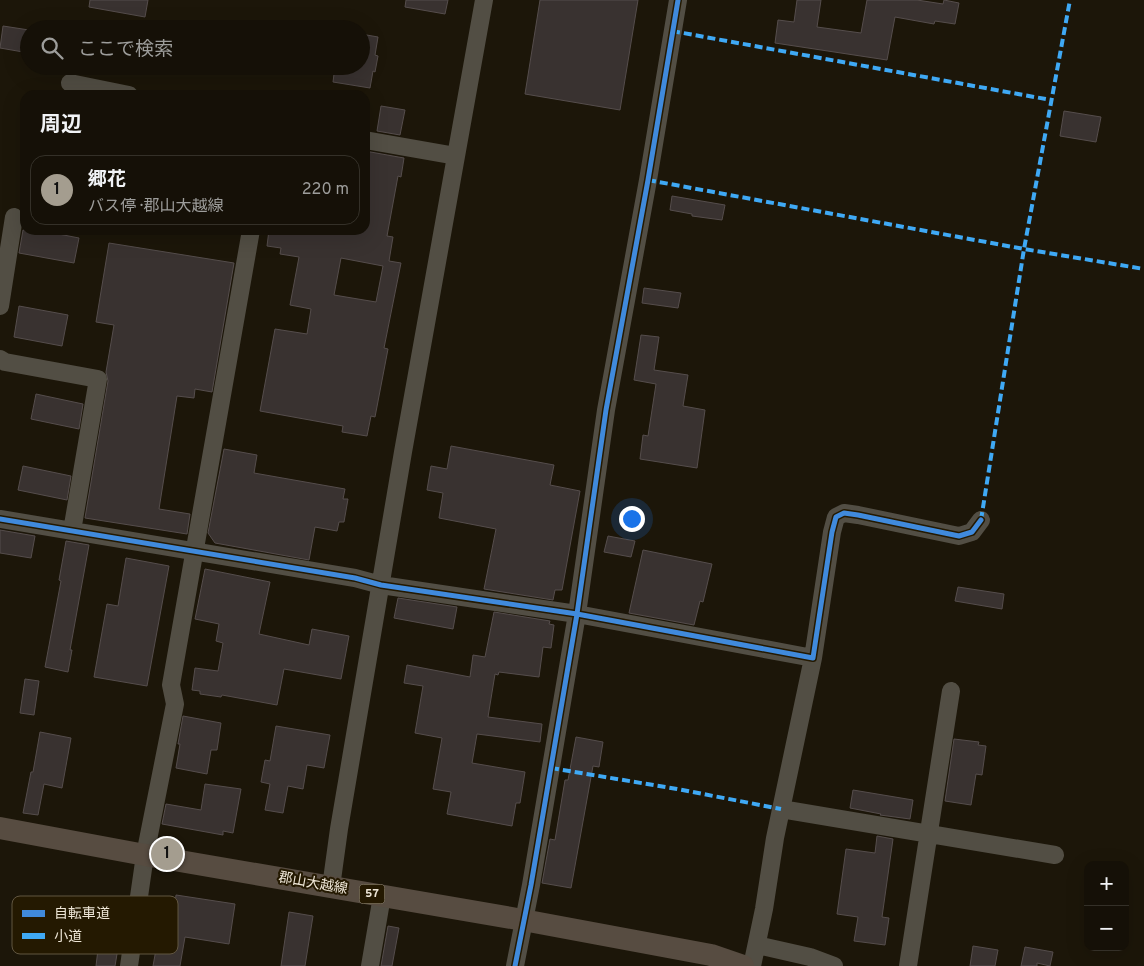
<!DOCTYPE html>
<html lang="ja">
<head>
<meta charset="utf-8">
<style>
	body { margin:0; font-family:Overpass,"Noto Sans JP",sans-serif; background:#221e15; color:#f1f3f6 }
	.controls { position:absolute; right:15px; bottom:15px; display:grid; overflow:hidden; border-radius:10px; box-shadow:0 5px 20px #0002 }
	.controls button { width:45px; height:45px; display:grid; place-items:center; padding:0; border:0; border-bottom:1px solid #343028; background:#151007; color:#f1f3f6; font:25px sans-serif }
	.you { position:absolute; left:631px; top:518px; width:18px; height:18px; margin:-12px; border:4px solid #fff; border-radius:50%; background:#1a73e8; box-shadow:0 0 0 8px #1a73e833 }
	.badge { display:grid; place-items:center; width:32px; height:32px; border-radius:50%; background:#a49d8f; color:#111; font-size:16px; font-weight:700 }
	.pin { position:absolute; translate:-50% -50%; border:2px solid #fff; box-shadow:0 1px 5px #0006 }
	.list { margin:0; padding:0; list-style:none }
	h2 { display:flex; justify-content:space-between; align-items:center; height:65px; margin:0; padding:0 20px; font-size:21px }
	h2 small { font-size:16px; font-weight:400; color:#9d9d9b }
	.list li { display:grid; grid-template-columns:32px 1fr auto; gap:15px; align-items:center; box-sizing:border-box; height:70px; margin:0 10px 10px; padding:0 10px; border:1px solid #343028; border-radius:15px }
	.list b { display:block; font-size:19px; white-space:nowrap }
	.list p { margin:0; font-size:16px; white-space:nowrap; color:#9d9d9b }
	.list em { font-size:16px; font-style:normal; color:#9d9d9b }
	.icon { flex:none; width:28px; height:28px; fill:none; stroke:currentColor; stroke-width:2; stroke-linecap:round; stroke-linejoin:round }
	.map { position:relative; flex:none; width:1144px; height:966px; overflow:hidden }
	.search { position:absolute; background:#151007; box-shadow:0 5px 20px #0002; left:20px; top:20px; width:350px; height:55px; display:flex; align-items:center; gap:12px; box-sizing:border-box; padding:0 18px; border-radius:28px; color:#9d9d9b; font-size:19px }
	.panel { position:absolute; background:#151007; box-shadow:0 5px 20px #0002; left:20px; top:90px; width:350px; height:145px; border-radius:15px }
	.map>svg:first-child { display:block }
	.building { fill:#393230; stroke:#554d4c; fill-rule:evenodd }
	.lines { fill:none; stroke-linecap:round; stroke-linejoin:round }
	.minor { stroke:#524e44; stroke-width:18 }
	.major { stroke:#574c41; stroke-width:22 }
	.quiet { stroke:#3fa9f5; stroke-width:4; stroke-dasharray:8 4; stroke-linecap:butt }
	.cycleway-casing { stroke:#241901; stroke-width:8 }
	.cycleway { stroke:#408adc; stroke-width:5 }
	.labels { text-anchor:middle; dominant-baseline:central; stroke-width:4; stroke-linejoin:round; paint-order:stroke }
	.shield { fill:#241901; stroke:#b1a897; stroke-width:1 }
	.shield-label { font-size:12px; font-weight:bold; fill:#eee6d7 }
	.street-label { font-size:14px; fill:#eee6d7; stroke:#241901 }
	.key { fill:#241901; stroke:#615641; stroke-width:1 }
	.key-label { font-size:14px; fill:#eee6d7 }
</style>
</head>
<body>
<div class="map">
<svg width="1144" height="966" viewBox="0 0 1144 966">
	<rect width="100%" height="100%" fill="#1c1609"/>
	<!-- building -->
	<path class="building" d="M90 0H148L145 17 89 7Z
		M406 0H448L445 14 405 7Z
		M540 0H638L620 110 525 94Z
		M797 0H821L817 27 861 33 867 0H917L943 4 944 0 959 3 955 24 935 21 934 24 895 17 887 60 775 43 778 20 794 22Z
		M3 26 29 30V53L0 48Z
		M361 34 378 37 375 55 378 56 375 72 373 71 370 88 333 82 335 66H361Z
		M381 106 405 110 400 135 377 131Z
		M1064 111 1101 117 1096 142 1060 136Z
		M365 151 404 158 401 177 398 176 387 236 393 237 389 261 401 263 384 348 388 349 375 417 371 416 367 436 342 432 343 426 260 411 275 329 307 334 311 309 290 305 299 257 280 254 281 248 267 246 269 230H365ZM341 258 383 266 376 302 334 295Z
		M672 196 725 205 722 220 692 216V214L670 210Z
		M23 230H38L79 238 74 263 19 253Z
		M109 243 234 263 212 392 195 389 194 398 177 396 159 509 190 514 187 534 85 518 108 381 106 372 114 325 96 322Z
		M644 288 681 293 678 308 642 303Z
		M19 306 68 315 62 346 14 337Z
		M641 335 659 337 654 370 688 375 683 406 705 410 697 468 640 459 643 435 648 436 656 384 634 380Z
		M36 394 83 404 79 429 31 419Z
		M451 446 554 465 550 485 580 491 562 590H555L553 600 484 589 496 529 439 518 443 493 427 490 431 466 447 469Z
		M224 449 257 455 254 473 345 489 343 499H348L344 522H339L337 531 315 527 309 560 215 543 208 533Z
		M23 466 71 476 67 500 18 490Z
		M0 530 35 536 31 558 0 553Z
		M608 536 635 541 631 557 604 552Z
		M66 541 89 545 70 650H72L68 672 45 667 61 581 59 580Z
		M643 550 712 564 703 602 700 601 694 625 629 613Z
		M126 558 169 566 147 686 94 677 107 604 118 606Z
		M205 569 270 582 259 634 309 645 312 629 349 636 341 679 284 669 277 705 222 695 221 697 200 694V691L192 690 195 668 218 671 223 643 216 641 219 624 195 619Z
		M958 587 1004 594 1002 609 955 601Z
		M398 598 457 607 453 629 394 618Z
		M494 612 550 621 549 624 554 625 551 648 543 647 539 677 499 672 498 675 495 674 488 717 542 724 540 742 477 734 472 763 525 772 520 803H516L512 826 447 814 451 792 433 789 442 738 415 733 423 686 404 683 407 665 470 677 473 655 485 657Z
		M25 679 39 681 34 715 20 713Z
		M183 716 221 723 217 750H211L207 774 176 768 180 744H178Z
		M276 726 330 735 324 768 307 765 303 789 288 786 283 813 265 810 270 784 261 782 265 760 270 761Z
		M40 732 71 738 62 788 44 784 38 815 23 813 31 772H33Z
		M576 737 603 742 599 767 593 766 571 888 542 883 550 839 555 840 565 780H568Z
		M954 739 979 742 978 745 986 746 982 775 976 774 971 805 945 801Z
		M205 784 241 789 233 833 223 831V835L162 824 166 804 201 810Z
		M853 790 913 800 910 819 880 815 881 814 850 808Z
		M877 836 893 839 882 917 889 918 885 945 854 941 858 917 837 914 846 849 875 853Z
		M176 895 235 904 229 944 185 937 180 966H153L159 933 145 931 148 909 174 913Z
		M289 912 313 916 305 966H281Z
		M388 926 399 928 392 966H381Z
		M100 933 120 936 115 966H96Z
		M973 946 998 950 995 966H970Z
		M1025 947 1053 952 1050 966 1037 963V966H1021Z"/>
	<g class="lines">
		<!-- minor -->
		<path class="minor" d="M70 83 129 95
			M365 140 456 156
			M0 306 14 217
			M0 359 5 362 98 379 72 531
			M0 519 355 578 381 585 577 614 813 658 832 532 836 517 844 513 858 515 959 536 972 532 981 520
			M781 809 1055 855
			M331 887 339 829 403 452 484 0
			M757 945 810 957 834 966
			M129 966 145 855 175 704 171 685 251 230
			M370 966 382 896
			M515 966 531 885 577 614 606 410 648 180 678 0
			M752 966 764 909 775 838 813 658
			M908 966 951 691"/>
		<!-- major -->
		<path class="major" d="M0 828 145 855 523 920 711 955 743 966"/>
		<!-- quiet -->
		<path class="quiet" d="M672 31 1051 100
			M648 180 1024 249 1144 269
			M981 520 1024 249 1070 0
			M551 768 677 789 781 809"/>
		<!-- cycleway casing -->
		<g class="cycleway-casing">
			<path id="cycleway" d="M0 519 355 578 381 585 577 614 813 658 832 532 836 517 844 513 858 515 959 536 972 532 981 520
				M515 966 531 885 577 614 606 410 648 180 678 0"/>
		</g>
		<!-- cycleway -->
		<use href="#cycleway" class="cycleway"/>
	</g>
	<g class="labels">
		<!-- shield labels -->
		<rect class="shield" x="359.5" y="884.5" width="25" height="19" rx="4"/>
		<g class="shield-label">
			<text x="372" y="894">57</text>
		</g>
		<!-- street labels -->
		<g class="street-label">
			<text transform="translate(313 884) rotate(10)">郡山大越線</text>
		</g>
	</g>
	<!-- legend -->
	<rect x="12" y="896" width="166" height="58" rx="8" class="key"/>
	<rect x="22" y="910" width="23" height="7" fill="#408adc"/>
	<rect x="22" y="933" width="23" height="6" fill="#3fa9f5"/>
	<g class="key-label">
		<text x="54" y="918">自転車道</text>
		<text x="54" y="941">小道</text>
	</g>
</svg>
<div class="controls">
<button>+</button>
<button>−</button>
</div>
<div class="you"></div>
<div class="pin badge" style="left:167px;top:854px">1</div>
<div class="search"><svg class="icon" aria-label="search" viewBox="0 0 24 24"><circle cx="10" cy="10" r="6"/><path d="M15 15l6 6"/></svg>ここで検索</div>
<section class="panel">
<h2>周辺<small></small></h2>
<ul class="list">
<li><span class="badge">1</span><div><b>郷花</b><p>バス停 · 郡山大越線</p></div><em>220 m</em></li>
</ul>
</section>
</div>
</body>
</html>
